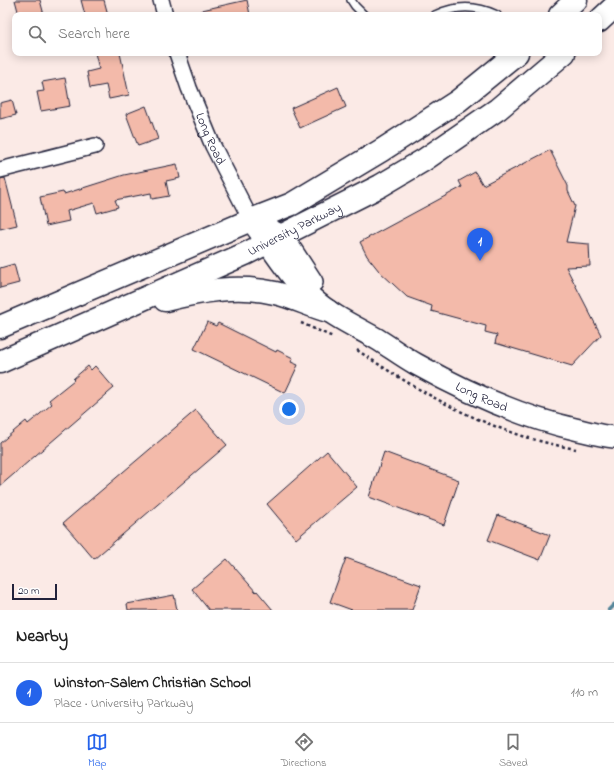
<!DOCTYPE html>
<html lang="en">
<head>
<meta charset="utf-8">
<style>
	body { margin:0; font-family:"Indie Flower",sans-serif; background:#f2f2f2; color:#222 }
	.scale { position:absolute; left:12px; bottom:10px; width:45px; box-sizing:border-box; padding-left:4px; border:2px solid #22223b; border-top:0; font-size:11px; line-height:14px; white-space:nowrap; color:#22223b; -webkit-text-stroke:3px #fff; paint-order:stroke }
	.you { position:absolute; left:289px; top:409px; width:14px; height:14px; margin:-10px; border:3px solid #fff; border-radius:50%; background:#1a73e8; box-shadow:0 0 0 6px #1a73e833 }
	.badge { display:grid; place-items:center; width:26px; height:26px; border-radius:50%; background:#2563eb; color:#fff; font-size:13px; font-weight:700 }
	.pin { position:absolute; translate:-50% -33px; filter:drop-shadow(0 1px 2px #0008) }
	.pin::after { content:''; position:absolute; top:21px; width:14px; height:12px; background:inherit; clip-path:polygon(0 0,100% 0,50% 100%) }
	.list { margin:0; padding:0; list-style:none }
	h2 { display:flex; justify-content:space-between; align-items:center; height:52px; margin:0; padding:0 16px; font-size:17px }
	h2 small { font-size:13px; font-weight:400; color:#767676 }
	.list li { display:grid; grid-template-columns:26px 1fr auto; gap:12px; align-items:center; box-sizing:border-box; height:60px; padding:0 16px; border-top:1px solid #e0e0e0 }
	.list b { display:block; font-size:15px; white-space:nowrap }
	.list p { margin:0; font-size:13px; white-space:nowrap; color:#767676 }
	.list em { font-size:13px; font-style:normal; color:#767676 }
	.icon { flex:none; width:22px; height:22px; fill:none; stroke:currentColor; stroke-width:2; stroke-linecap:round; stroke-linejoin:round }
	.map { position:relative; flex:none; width:614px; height:610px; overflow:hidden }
	.search { position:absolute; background:#fff; box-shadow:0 2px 10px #0003; left:12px; right:12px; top:12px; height:44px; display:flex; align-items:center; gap:10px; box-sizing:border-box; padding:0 14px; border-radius:8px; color:#767676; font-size:15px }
	.sheet { height:112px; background:#fff }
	nav { display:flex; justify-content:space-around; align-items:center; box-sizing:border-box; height:56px; border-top:1px solid #e0e0e0; background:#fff; font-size:11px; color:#767676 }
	nav a { display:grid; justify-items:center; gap:2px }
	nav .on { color:#2563eb }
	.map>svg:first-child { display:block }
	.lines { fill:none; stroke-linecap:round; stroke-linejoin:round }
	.stream { stroke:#57869a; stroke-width:4.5 }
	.building { fill:#f3baaa; stroke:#22223b }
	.lane-casing { stroke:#22223b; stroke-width:10 }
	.street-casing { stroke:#22223b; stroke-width:18 }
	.secondary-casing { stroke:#22223b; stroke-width:24 }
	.primary-casing { stroke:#22223b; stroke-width:25 }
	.path { stroke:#22223b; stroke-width:2.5; stroke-dasharray:3 3; stroke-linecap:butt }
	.lane { stroke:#fff; stroke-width:7 }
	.street { stroke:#fff; stroke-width:15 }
	.secondary { stroke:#fff; stroke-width:21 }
	.primary { stroke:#fff; stroke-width:22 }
	.labels { text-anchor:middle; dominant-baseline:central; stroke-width:3; stroke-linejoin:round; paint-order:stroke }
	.street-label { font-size:13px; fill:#22223b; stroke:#fff }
</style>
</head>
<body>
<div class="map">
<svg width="614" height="610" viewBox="0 0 614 610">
	<rect width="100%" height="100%" fill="#fbeae6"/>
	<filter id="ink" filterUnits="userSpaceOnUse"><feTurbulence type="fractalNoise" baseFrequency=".025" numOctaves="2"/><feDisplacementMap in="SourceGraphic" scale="8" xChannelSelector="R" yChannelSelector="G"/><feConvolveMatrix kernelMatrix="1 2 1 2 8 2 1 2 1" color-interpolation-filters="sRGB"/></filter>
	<g filter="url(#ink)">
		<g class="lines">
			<!-- stream -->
			<path class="stream" d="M609 610 614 605"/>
		</g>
		<!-- building -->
		<path class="building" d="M15 0H40L44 15H19Z
			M81 0H104L108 15H85Z
			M247 0 250 15H202V10Z
			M95 53H120L129 95 109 99 106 85 90 88 87 72 99 69Z
			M65 78 70 106 41 111 37 92 44 91 42 82Z
			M338 87 346 107 300 128 291 108Z
			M12 100 16 115 0 119V103Z
			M146 106 158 139 138 146 126 114Z
			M550 150 568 186V191L575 206 566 242 589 244 590 266 566 267 601 335 572 366 495 343 497 335 485 332 486 326 431 311 432 306 407 297 379 271 367 256 360 242 462 187 459 181 475 172 483 185Z
			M177 164 180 178 166 181 169 196 152 199 151 193 115 200 118 207 97 213 94 203 67 211 69 221 46 226 40 197 63 192 64 194 124 175Z
			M5 178 17 225 0 229V179Z
			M14 264 19 283 0 288V268Z
			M207 322 216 326 218 323 276 352 277 350 293 358 291 362 298 365 285 393 194 349Z
			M88 366 91 370 95 366 114 388 0 486V443L26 421 28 424 52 404 49 400 74 380 73 379Z
			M196 410 227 445 94 559 63 523Z
			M327 451 357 487 296 539 267 504Z
			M384 452 459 480 444 525 369 497Z
			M498 515 550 535 540 560 488 540Z
			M346 558 421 585 412 610H352L330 602Z
			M227 559 256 592 257 591 273 610H209L192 589Z
			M174 595 177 610H128L127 604Z"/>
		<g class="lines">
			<!-- lane casing -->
			<g class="lane-casing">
				<path id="lane" d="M351 0 355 6 364 15
					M435 15C456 5 476 5 497 15"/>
			</g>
			<!-- street casing -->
			<g class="street-casing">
				<g id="street">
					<path d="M161 0 165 15"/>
					<path id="s1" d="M177 53 189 88 213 146 251 220"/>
					<path d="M0 170 95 146"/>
				</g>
			</g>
			<!-- secondary casing -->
			<g class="secondary-casing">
				<g id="secondary">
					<path id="s2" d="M251 220C271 246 287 274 311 297 330 315 354 326 377 339 390 347 402 356 416 364 466 392 518 416 575 429 588 432 601 436 614 437"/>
					<path d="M266 228 282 236 312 282"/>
				</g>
			</g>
			<!-- primary casing -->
			<g class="primary-casing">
				<g id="primary">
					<path d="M560 15 576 0"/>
					<path d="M599 21 614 7"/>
					<path d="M165 300C201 291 238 284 275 293 293 297 310 306 328 311"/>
					<path d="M0 327 251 220 292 204 382 150 458 101 517 53"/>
					<path id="s3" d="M0 362 245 254 380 186 424 160 498 109 564 53"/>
				</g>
			</g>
			<!-- path -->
			<path class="path" d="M301 323 333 337
				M357 350C425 396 494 435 576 449"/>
			<!-- lane -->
			<use href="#lane" class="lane"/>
			<!-- street -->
			<use href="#street" class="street"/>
			<!-- secondary -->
			<use href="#secondary" class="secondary"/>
			<!-- primary -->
			<use href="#primary" class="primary"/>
		</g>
	</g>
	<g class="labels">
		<!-- street labels -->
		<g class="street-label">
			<text stroke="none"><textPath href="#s1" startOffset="92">Long Road</textPath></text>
			<text stroke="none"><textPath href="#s3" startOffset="323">University Parkway</textPath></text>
			<text stroke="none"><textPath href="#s2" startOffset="296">Long Road</textPath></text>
		</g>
	</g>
</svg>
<div class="scale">20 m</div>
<div class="you"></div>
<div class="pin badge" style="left:480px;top:261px">1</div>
<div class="search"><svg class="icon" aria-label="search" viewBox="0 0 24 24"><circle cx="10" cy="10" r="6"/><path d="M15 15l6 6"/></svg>Search here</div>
</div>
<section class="sheet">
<h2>Nearby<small></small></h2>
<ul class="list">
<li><span class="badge">1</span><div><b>Winston-Salem Christian School</b><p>Place · University Parkway</p></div><em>110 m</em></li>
</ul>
</section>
<nav>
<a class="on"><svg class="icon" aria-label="map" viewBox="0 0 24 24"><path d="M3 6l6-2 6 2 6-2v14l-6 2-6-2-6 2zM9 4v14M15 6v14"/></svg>Map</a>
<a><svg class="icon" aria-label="directions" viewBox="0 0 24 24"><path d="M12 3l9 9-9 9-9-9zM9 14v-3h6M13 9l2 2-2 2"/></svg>Directions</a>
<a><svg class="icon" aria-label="saved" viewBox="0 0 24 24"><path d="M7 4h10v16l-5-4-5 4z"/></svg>Saved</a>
</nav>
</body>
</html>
